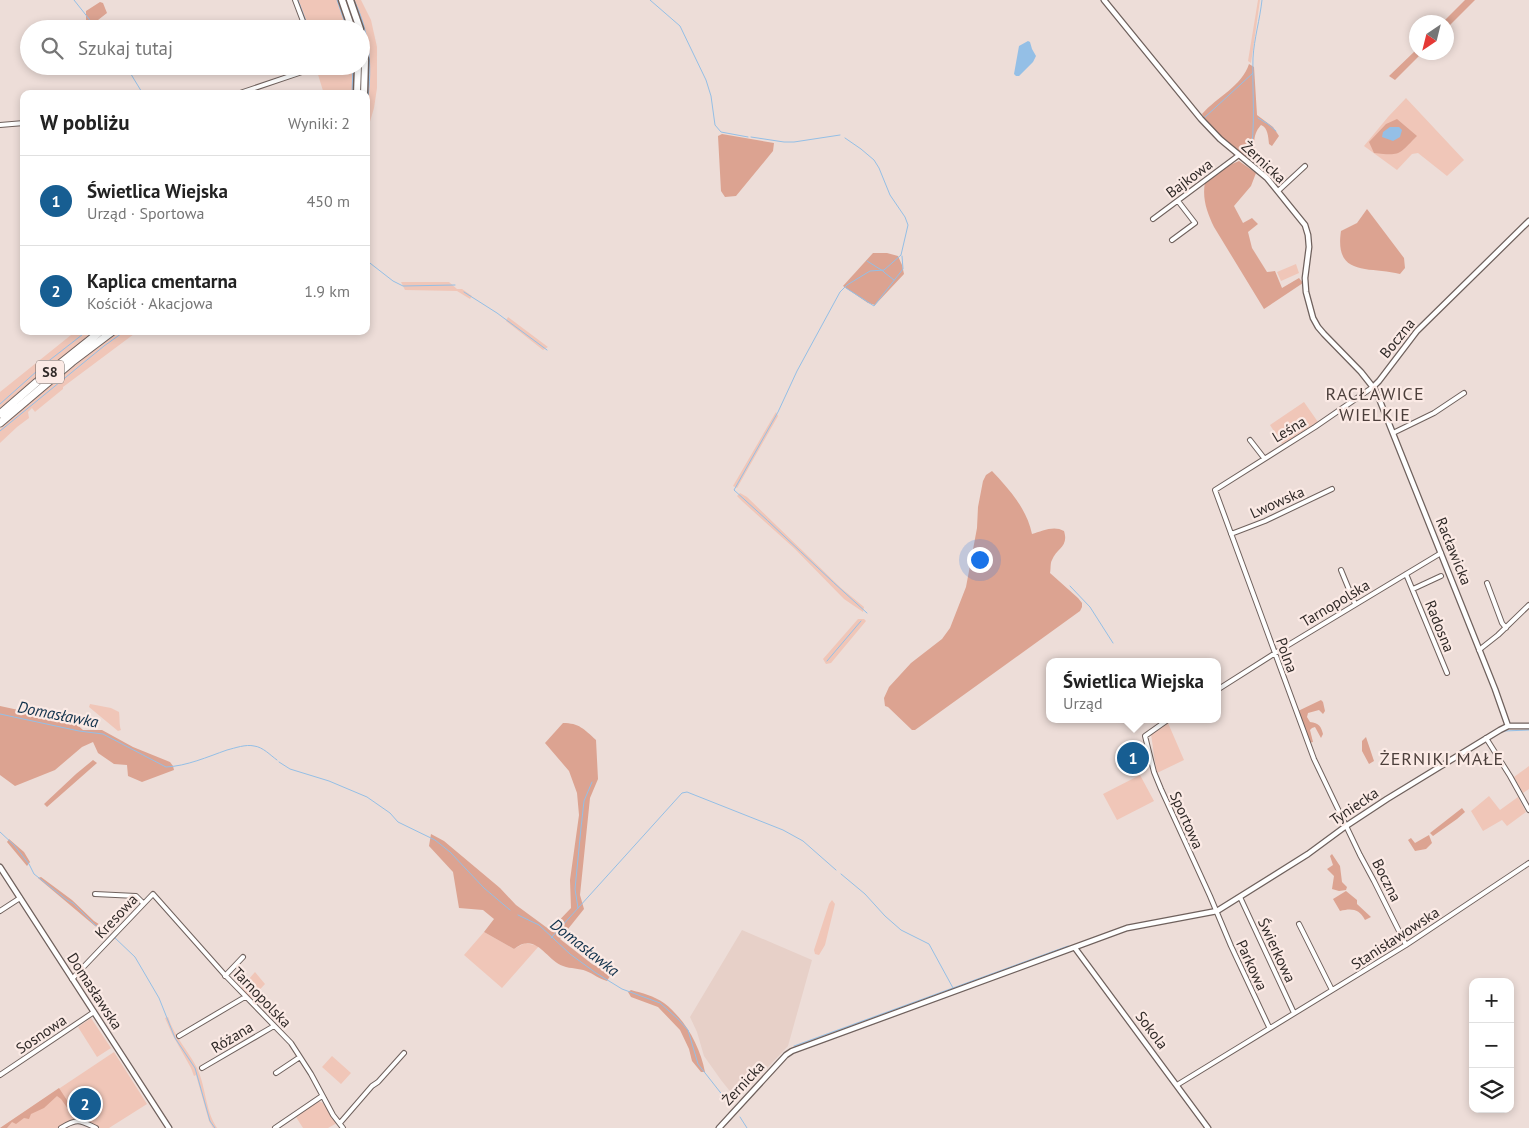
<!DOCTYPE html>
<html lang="pl">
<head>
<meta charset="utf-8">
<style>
	body { margin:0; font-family:"PT Sans",sans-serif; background:#f6f6f6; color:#222 }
	.controls { position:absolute; right:15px; bottom:15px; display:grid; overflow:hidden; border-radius:10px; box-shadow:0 2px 8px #0003 }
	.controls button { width:45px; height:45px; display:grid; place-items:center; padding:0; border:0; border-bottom:1px solid #e0e0e0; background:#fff; color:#222; font:25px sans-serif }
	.compass { position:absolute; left:1409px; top:15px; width:45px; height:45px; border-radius:50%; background:#fff; box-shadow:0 2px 8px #0003; rotate:215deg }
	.you { position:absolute; left:979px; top:559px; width:18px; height:18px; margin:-12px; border:4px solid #fff; border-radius:50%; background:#1a73e8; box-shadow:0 0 0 8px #1a73e833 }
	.badge { display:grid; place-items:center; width:32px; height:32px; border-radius:50%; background:#175e92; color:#fff; font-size:16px; font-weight:700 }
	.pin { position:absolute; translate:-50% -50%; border:2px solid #fff; box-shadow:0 1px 5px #0006 }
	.popup { position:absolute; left:1046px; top:658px; width:175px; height:65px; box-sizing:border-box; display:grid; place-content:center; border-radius:10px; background:#fff; filter:drop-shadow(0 1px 4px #0005); font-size:16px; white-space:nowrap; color:#767676 }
	.popup b { font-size:19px; color:#222 }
	.popup::after { content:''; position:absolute; left:50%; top:100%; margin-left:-10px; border:10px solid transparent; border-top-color:#fff }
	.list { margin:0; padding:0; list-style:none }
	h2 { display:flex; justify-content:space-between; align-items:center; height:65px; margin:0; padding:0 20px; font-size:21px }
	h2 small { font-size:16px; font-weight:400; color:#767676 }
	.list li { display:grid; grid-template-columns:32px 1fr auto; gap:15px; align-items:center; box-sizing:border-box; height:90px; padding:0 20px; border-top:1px solid #e0e0e0 }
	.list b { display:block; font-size:19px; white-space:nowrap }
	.list p { margin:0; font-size:16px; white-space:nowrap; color:#767676 }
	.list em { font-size:16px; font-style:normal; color:#767676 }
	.icon { flex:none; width:28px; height:28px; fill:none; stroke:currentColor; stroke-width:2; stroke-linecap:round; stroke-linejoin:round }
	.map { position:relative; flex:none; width:1529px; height:1128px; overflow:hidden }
	.search { position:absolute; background:#fff; box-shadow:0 2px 8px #0003; left:20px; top:20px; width:350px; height:55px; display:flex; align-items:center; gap:12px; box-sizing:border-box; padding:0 18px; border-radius:28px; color:#767676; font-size:19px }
	.panel { position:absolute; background:#fff; box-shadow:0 2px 8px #0003; left:20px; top:90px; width:350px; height:245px; border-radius:10px }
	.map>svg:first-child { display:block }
	.built { fill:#e7d0c8 }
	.green { fill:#f0c6b8 }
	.forest { fill:#dca391 }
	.water { fill:#94bfe6 }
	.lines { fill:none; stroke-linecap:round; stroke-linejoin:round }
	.stream { stroke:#94bfe6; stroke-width:1 }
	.minor-casing { stroke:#6f615d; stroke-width:6 }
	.tertiary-casing { stroke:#6f615d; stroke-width:7 }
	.trunk-casing { stroke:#6f615d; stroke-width:9 }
	.motorway-casing { stroke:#6f615d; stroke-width:9 }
	.minor { stroke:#fff; stroke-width:4 }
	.tertiary { stroke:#fff; stroke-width:4.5 }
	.trunk { stroke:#fff; stroke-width:6 }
	.motorway { stroke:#fff; stroke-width:7 }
	.labels { text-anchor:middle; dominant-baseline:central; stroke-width:4.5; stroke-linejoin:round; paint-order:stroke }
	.shield { fill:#fbeae5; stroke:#6d6461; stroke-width:1 }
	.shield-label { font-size:14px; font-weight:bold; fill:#302a28 }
	.street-label { font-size:15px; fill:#302a28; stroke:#fbeae5 }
	.water-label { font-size:16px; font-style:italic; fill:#10314b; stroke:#fbeae5 }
	.quarter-label { font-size:18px; letter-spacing:1px; fill:#4c3f3b; stroke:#fbeae5 }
</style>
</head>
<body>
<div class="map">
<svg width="1529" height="1128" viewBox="0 0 1529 1128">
	<rect width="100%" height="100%" fill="#edddd8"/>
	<!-- built -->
	<path class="built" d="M742 930 812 960 788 1046 737 1100 721 1080 704 1056 697 1032 690 1017Z"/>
	<!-- green -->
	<path class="green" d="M296 0H338L349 29H308Z
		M353 0H361L371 20 377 47V88L374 108 366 135 368 59 361 24Z
		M1258 0H1260L1251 63 1248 61Z
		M320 66H354L353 94H324L316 68Z
		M1406 98 1464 160 1447 176 1418 153 1412 154 1397 170 1364 146 1388 117Z
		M1296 264 1299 273 1281 281 1277 272Z
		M401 282H449L457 289H462L472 296 470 299 457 291 405 290Z
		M508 317 548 347 543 350 506 321Z
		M76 331H95L54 363 0 408V392Z
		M120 331H138L63 387V389L36 411 35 412 32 408 28 412 29 418 17 427 0 443V429C38 395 78 362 120 331Z
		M1304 402 1318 422 1282 444 1270 425Z
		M776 412 778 416 737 488 733 486Z
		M740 493 747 497 841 588 864 607 863 612 844 599 795 549 743 502 737 496Z
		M858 619H864L866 621 831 663 826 664 823 659Z
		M90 704 111 708 119 712C120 719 119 725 121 730L118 731 89 707Z
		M1168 723 1184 760 1157 773 1156 769 1151 734Z
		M1529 766V789L1523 793 1514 777Z
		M1140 775 1154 801 1117 820 1103 794Z
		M1489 796 1500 810 1518 797 1526 812 1507 826 1502 820 1483 831 1471 811Z
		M832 900 835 904 825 945 819 955 815 954 814 950 829 904Z
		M484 932 514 949 525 943 539 946 502 988 464 955Z
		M255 972 265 984 251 999 241 988Z
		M168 1017C175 1038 188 1050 197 1068 206 1087 205 1110 217 1128H213L209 1121 196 1075 194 1076 191 1068 172 1034 165 1018Z
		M91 1018 111 1048 97 1057 78 1027Z
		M114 1052 147 1104 109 1128H100L78 1117 57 1128H0Z
		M332 1056 351 1073 341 1084 322 1067Z
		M318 1101 323 1103 337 1123 328 1128H303L296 1117Z"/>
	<!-- forest -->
	<path class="forest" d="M1465 0H1475L1447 28 1446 22H1443Z
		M100 2 103 3 107 13 98 20 99 29H92L86 20V11Z
		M1416 50V52L1422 53 1395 80 1389 76Z
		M1249 64 1254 67 1257 115 1273 127 1279 136 1272 146 1269 144C1268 136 1268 128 1261 125 1252 135 1254 145 1256 157L1252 160C1232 151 1213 133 1202 114 1217 97 1242 86 1249 64Z
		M1397 119 1417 136C1398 155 1401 156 1374 153L1369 142 1386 124Z
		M722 134 774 143 773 151 736 196 725 197 721 191 718 136Z
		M1239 161 1256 173 1251 186 1234 206 1243 223 1252 218 1258 224 1248 232 1252 248 1267 272 1275 271 1282 288 1299 278 1303 283 1264 309 1214 227C1207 212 1202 199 1205 182L1225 167Z
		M1367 209 1404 258 1405 268 1400 274C1370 266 1334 278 1341 231L1357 223Z
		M873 253H887L898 256 902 265 904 274 875 305 868 303 843 286Z
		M992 471C1009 489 1027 509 1032 534 1042 531 1054 525 1064 531 1069 547 1057 548 1052 560 1050 563 1051 569 1050 573L1078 598 1082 603V607L1080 611 915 730H912L888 707 885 706 884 698 889 687 911 663 942 639 950 628 966 587 977 528 978 507 983 481 986 475Z
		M1321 700 1323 702 1325 711 1323 714 1319 710 1308 713 1307 717 1310 722C1319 723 1321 726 1323 734L1321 738 1315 727 1312 728 1310 730 1313 742 1309 743 1298 711Z
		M0 706 74 722 83 730H102L133 747 170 762 173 766 174 770 142 782 128 776 127 765 114 764 98 753 93 742 82 747 55 770 15 786 0 775Z
		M563 723C579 723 584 729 596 740L598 779 590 798 580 895 584 909 560 939 592 964 608 972 610 976 607 981C599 979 594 974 586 971 579 968 571 969 563 966 546 960 536 931 514 949L484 932 494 919 483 910 459 908 453 872 429 846 431 834 444 841 500 888 516 905 550 930 571 908 570 880 579 815 577 793 569 771 545 743Z
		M1366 737 1374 761 1369 764 1362 751V741Z
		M93 760 97 763 47 807 44 804 76 774Z
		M1462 808 1465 812 1457 819 1433 836 1430 833Z
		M1429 835 1432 843 1426 849 1415 851 1408 840 1411 838 1415 843Z
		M9 839 24 852 30 862 27 866 7 842Z
		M1332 854 1340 866 1342 882 1347 887 1346 890 1339 891 1332 889 1334 876 1327 869 1333 865 1330 856Z
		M41 877 72 900 94 921 108 930 106 933 95 926 38 878Z
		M1346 891 1357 900V904L1371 917 1365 920C1359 909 1352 908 1340 911L1333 899Z
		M631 990C642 993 654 996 664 1003 685 1019 700 1046 705 1072H701L692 1061 689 1049 680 1030 658 1007 631 997 628 992Z
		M59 1088 78 1117 75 1118 73 1116 61 1099 57 1096 44 1108 31 1114 29 1119 24 1118 16 1124 12 1122 7 1128H0Z"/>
	<!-- water -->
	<path class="water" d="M1028 41 1030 42 1032 49 1036 56 1033 62 1019 76H1016L1014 74 1019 46Z
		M1390 127H1399L1402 130 1400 137 1393 141 1382 137 1383 132Z"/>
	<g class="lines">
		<!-- stream -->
		<path class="stream" d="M74 0 97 29
			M298 0 309 29
			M337 0 347 29
			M354 0C371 34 373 73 366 109
			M650 0 680 26 706 80 711 96 715 125 721 132 748 137
			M126 66 143 94
			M352 94 353 66
			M1204 118 1253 73
			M1258 118 1268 124 1276 131
			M751 137 784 142H794L840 135
			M845 138 861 149 874 160 879 168 890 195 905 217 908 225 901 255 884 270 870 271 847 285 840 292 797 371 778 412 734 490C779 530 822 573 867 613
			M1250 159C1256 128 1252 90 1253 58 1254 39 1260 19 1262 0
			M366 260 393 281 403 286 455 285
			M867 261 883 271 885 273 894 280
			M846 288 874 306 903 269 902 256
			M464 292 497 313 547 350
			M0 404 46 363 87 331
			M0 431 104 346 125 331
			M1070 586 1090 607 1113 643
			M827 661 861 621
			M0 714 79 731 103 734 166 767C187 766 207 757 227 750 235 748 246 744 254 746 263 747 270 755 277 760
			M1504 731 1529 730
			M279 762 290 769 329 781 367 797 390 813 398 822 435 840 450 852 484 888 510 910
			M0 832 14 845 29 864 34 874 67 900 73 903 95 925 110 934
			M841 874 865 894 885 916 901 930 929 944 953 988
			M578 908 575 889 581 828 584 801 592 782
			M518 915 539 925 570 954 596 973 622 989 660 1003 678 1019 688 1030 698 1064 731 1106
			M114 937 135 957 159 998 175 1038 195 1068 210 1121 215 1128
			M551 938 682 793 687 792 783 830 803 841 836 870
			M794 1046 1068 946
			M740 1117 747 1128"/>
		<!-- minor casing -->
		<g class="minor-casing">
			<path id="minor" d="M295 0 306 29
				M237 94 302 72 314 66
				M0 125 24 123
				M1278 191 1305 166
				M1153 219 1239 155
				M1172 240 1195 223 1178 201
				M1373 387 1315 427 1215 490 1314 759 1360 855 1374 881 1406 945
				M1393 433 1434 413 1464 393
				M1250 440 1264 458
				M1231 534 1265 521 1332 489
				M1341 570 1355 604
				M1406 574 1447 673
				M1487 583 1502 623 1506 628
				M1413 589 1441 576
				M1479 650 1498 635 1529 605
				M1217 690 1280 650 1441 553
				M1169 719 1145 736 1154 772 1161 789 1210 896 1231 946 1269 1027
				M1486 738 1510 776 1529 810
				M95 894 136 896 143 903
				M1240 897 1294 1013
				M0 911 20 898
				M1299 924 1332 990
				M225 976 243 957
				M72 979 153 894 224 974 291 1043 311 1074 333 1115 343 1128
				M179 1036 245 997
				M202 1068 274 1026
				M276 1073 300 1057
				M0 1075 94 1012
				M1177 1085 1406 945 1529 863
				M340 1123 372 1086 378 1082 404 1053
				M61 1128C77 1118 80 1120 96 1128
				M275 1128 322 1096"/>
		</g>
		<!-- tertiary casing -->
		<g class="tertiary-casing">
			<path id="tertiary" d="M1104 0 1201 119 1220 139 1267 178 1305 225 1308 235 1309 247 1305 278 1306 292 1313 318 1318 327 1324 334 1361 372 1376 391 1495 689 1508 726
				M1373 387 1379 381 1417 331 1529 221
				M0 867 169 1128
				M1075 948 1208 1128
				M719 1128 786 1055 792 1051 1127 928 1217 911 1308 854 1346 826 1387 799 1500 730 1508 726H1529"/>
		</g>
		<!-- trunk casing -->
		<g class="trunk-casing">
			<path id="trunk" d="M342 0 352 29
				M350 0 360 29
				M361 35 365 60 364 94
				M357 94 358 66"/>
		</g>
		<!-- motorway casing -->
		<g class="motorway-casing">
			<path id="motorway" d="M0 414 37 382 101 331
				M0 423 72 362 113 331"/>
		</g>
		<!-- minor -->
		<use href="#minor" class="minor"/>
		<!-- tertiary -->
		<use href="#tertiary" class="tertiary"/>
		<!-- trunk -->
		<use href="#trunk" class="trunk"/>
		<!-- motorway -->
		<use href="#motorway" class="motorway"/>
	</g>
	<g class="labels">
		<!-- shield labels -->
		<rect class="shield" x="36" y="360.5" width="28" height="23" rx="4"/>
		<g class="shield-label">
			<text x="50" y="372">S8</text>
		</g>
		<!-- street labels -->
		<g class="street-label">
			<text transform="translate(1264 162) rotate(43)">Żernicka</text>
			<text transform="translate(1189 178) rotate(-37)">Bajkowa</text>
			<text transform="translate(1397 338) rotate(-51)">Boczna</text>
			<text transform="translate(1289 429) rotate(-31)">Leśna</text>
			<text transform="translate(1277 502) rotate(-24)">Lwowska</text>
			<text transform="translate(1454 551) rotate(68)">Racławicka</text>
			<text transform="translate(1335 603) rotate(-31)">Tarnopolska</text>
			<text transform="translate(1440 626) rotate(68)">Radosna</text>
			<text transform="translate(1287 655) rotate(70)">Polna</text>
			<text transform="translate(1354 806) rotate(-34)">Tyniecka</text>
			<text transform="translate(1187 820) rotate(66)">Sportowa</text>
			<text transform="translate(1387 880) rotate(63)">Boczna</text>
			<text transform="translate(116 916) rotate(-47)">Kresowa</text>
			<text transform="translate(1395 938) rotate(-33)">Stanisławowska</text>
			<text transform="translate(1277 950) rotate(65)">Świerkowa</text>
			<text transform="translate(1252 965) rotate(65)">Parkowa</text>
			<text transform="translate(95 991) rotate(57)">Domasławska</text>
			<text transform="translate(262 997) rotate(46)">Tarnopolska</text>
			<text transform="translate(1152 1030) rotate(53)">Sokola</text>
			<text transform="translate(41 1034) rotate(-34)">Sosnowa</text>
			<text transform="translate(232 1037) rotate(-31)">Różana</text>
			<text transform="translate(743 1083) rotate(-47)">Żernicka</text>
		</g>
		<!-- water labels -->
		<g class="water-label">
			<text transform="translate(58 714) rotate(11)">Domasławka</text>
			<text transform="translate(585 947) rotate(38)">Domasławka</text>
		</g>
		<!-- quarter labels -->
		<g class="quarter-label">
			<text x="1375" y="393">RACŁAWICE<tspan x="1375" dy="21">WIELKIE</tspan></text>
			<text x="1442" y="758">ŻERNIKI MAŁE</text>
		</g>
	</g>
</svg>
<div class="controls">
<button>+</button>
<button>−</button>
<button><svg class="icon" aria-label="layers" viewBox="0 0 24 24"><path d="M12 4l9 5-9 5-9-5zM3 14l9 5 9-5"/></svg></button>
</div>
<svg class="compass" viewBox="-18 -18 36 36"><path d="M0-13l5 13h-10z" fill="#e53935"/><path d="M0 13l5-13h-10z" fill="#767676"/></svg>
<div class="you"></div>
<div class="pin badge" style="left:1133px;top:758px">1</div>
<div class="popup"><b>Świetlica Wiejska</b>Urząd</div>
<div class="pin badge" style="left:85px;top:1104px">2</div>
<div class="search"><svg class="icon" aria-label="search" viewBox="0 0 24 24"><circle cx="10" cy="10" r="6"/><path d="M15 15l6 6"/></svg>Szukaj tutaj</div>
<section class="panel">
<h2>W pobliżu<small>Wyniki: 2</small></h2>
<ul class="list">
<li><span class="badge">1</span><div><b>Świetlica Wiejska</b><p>Urząd · Sportowa</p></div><em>450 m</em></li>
<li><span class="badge">2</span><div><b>Kaplica cmentarna</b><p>Kościół · Akacjowa</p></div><em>1.9 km</em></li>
</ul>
</section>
</div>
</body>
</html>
